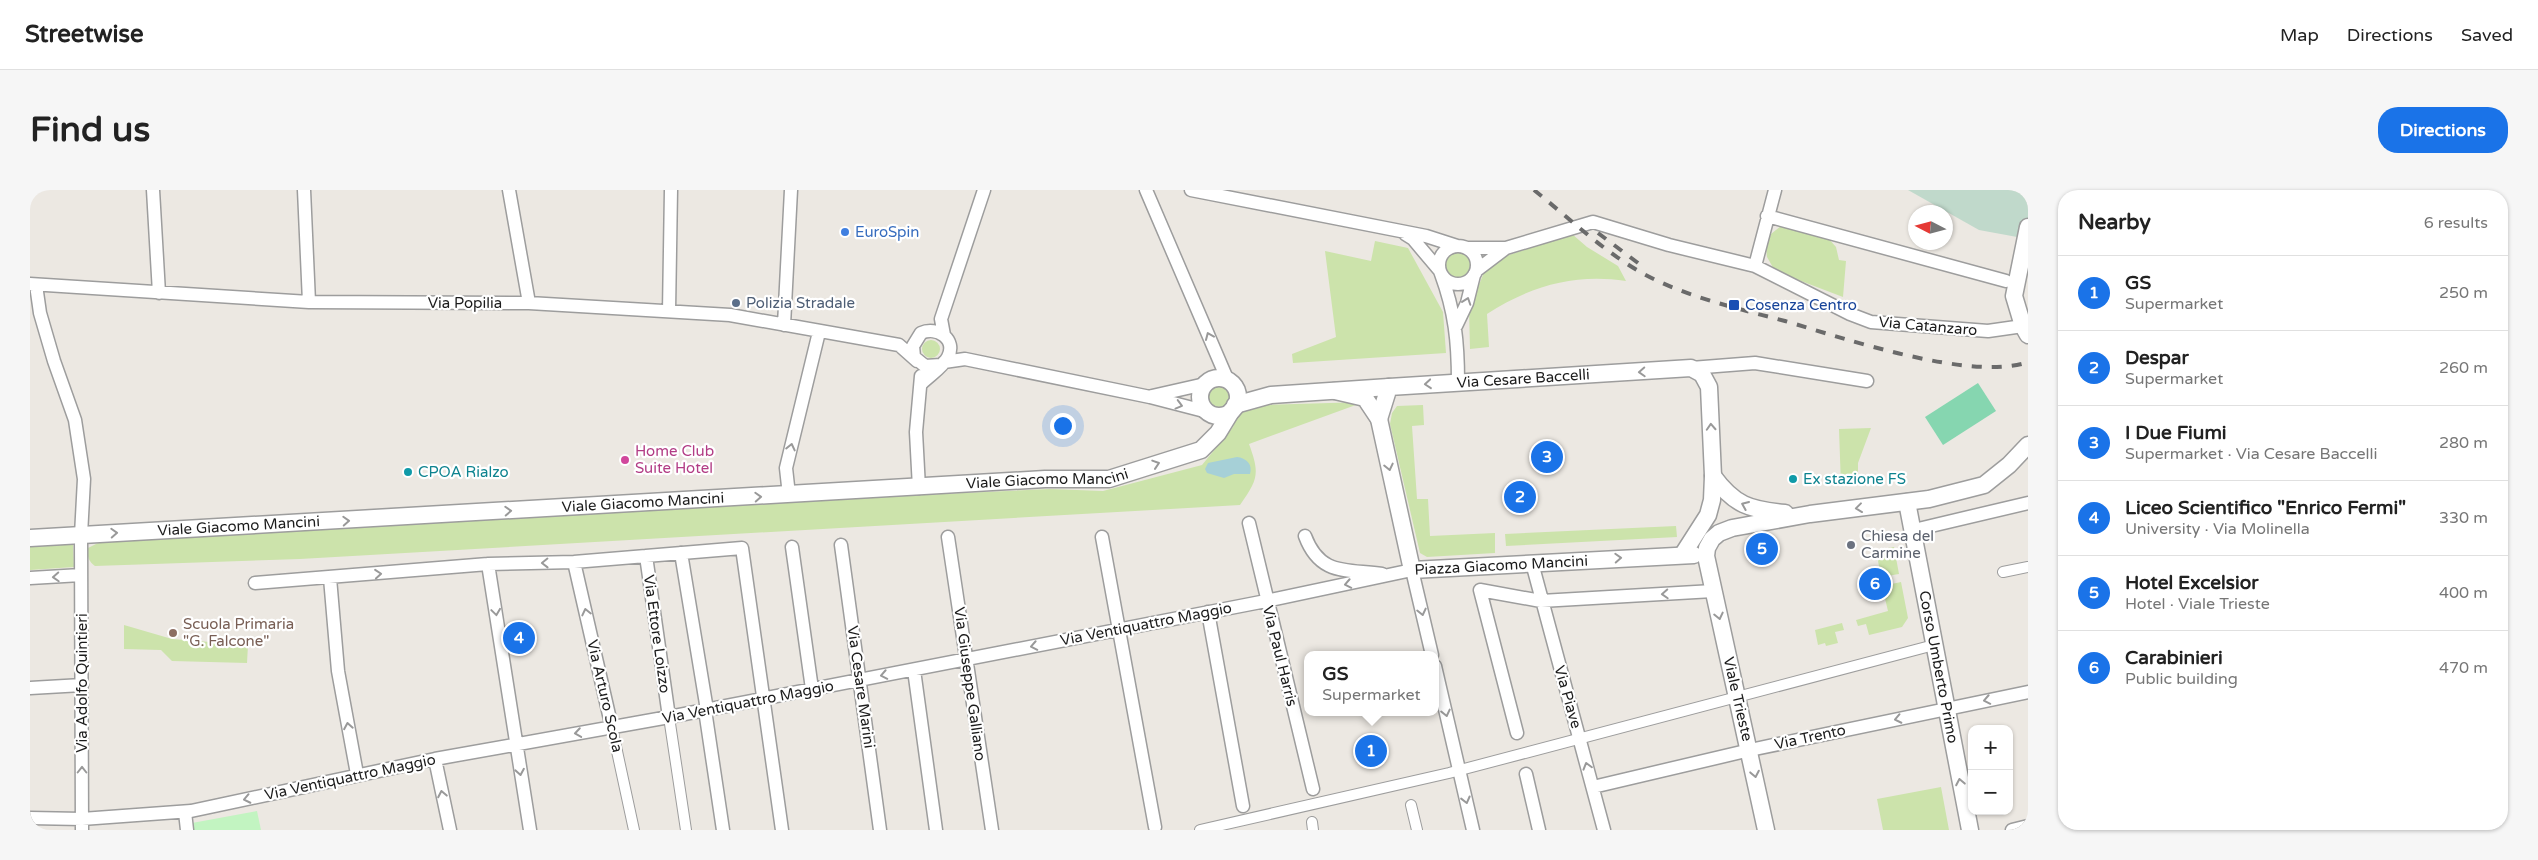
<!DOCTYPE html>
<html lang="en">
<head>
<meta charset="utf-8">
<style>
	body { margin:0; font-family:"Varela Round",sans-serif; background:#f6f6f6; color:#222 }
	.controls { position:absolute; right:15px; bottom:15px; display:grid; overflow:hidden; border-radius:10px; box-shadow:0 1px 4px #0004 }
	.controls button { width:45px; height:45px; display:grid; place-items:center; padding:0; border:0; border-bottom:1px solid #e0e0e0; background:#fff; color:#222; font:25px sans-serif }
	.compass { position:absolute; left:1878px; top:15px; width:45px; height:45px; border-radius:50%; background:#fff; box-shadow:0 1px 4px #0004; rotate:276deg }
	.you { position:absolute; left:1032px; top:235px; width:18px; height:18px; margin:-12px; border:4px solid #fff; border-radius:50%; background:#1a73e8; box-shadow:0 0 0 8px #1a73e833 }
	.badge { display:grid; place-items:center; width:32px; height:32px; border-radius:50%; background:#1a73e8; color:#fff; font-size:16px; font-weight:700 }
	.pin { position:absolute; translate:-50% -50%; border:2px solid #fff; box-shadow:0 1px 5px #0006 }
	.popup { position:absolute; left:1274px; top:461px; width:135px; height:65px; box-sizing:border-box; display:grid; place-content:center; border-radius:10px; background:#fff; filter:drop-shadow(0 1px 4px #0005); font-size:16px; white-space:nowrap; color:#767676 }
	.popup b { font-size:19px; color:#222 }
	.popup::after { content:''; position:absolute; left:50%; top:100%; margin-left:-10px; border:10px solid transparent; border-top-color:#fff }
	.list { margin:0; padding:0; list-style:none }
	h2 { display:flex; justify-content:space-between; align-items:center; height:65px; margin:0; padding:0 20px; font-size:21px }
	h2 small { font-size:16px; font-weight:400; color:#767676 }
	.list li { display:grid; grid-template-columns:32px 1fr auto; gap:15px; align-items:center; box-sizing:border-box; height:75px; padding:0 20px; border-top:1px solid #e0e0e0 }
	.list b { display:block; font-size:19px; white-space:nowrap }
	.list p { margin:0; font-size:16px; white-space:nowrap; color:#767676 }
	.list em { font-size:16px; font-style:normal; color:#767676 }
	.map { position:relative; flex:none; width:1998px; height:640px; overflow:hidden; border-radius:20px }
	header { display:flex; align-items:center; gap:30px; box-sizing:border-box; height:70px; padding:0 25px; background:#fff; border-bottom:1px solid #e0e0e0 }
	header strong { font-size:24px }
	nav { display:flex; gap:28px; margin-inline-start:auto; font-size:18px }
	.intro { display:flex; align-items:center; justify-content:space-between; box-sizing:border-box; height:120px; padding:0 30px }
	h1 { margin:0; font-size:35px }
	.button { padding:12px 22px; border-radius:20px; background:#1a73e8; color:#fff; font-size:18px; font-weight:700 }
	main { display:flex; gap:30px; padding:0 30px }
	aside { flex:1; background:#fff; border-radius:20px; box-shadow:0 1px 4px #0004 }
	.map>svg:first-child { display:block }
	.grass { fill:#cce3ab }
	.wetland { fill:#c0d9cb }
	.park { fill:#c2f4c1 }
	.pitch { fill:#86d6b0 }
	.water { fill:#a6d0d7 }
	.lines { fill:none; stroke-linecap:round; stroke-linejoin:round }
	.pedestrian-casing { stroke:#9d9d9d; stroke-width:12 }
	.minor-casing { stroke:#9d9d9d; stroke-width:15 }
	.tertiary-casing { stroke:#9d9d9d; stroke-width:19 }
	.pedestrian { stroke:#fff; stroke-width:10 }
	.minor { stroke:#fff; stroke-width:12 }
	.tertiary { stroke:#fff; stroke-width:16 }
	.rail { stroke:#6a6a6a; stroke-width:4; stroke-dasharray:10 10; stroke-linecap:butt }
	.oneway { stroke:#999 }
	.shop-dot { fill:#3f7fe0; stroke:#fff; stroke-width:2 }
	.service-dot { fill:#5c6f8a; stroke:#fff; stroke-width:2 }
	.transit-dot { fill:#1a4fb4; stroke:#fff; stroke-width:2 }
	.hotel-dot { fill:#d1479c; stroke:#fff; stroke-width:2 }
	.culture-dot { fill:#0f9aa8; stroke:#fff; stroke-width:2 }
	.worship-dot { fill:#6b7280; stroke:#fff; stroke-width:2 }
	.education-dot { fill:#8d6e63; stroke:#fff; stroke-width:2 }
	.labels { text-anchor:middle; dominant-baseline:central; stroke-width:4.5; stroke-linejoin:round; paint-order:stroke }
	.shop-label { font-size:15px; fill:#366cbe; stroke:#fff; text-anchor:start }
	.street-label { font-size:15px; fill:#1c1c1c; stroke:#fff }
	.service-label { font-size:15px; fill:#4e5e75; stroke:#fff; text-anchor:start }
	.transit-label { font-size:15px; fill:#164399; stroke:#fff; text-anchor:start }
	.hotel-label { font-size:15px; fill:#b23c85; stroke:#fff; text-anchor:start }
	.culture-label { font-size:15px; fill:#0d838f; stroke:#fff; text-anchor:start }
	.worship-label { font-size:15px; fill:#5b616d; stroke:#fff; text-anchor:start }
	.education-label { font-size:15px; fill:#785e54; stroke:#fff; text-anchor:start }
</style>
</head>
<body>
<header>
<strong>Streetwise</strong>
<nav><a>Map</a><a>Directions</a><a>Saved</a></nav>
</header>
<div class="intro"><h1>Find us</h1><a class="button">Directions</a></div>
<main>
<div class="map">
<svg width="1998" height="640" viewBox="0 0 1998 640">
	<rect width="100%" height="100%" fill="#ece8e2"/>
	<!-- grass -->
	<path class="grass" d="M1751 36 1798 48 1806 57 1809 70 1816 71 1813 107 1745 81 1737 67 1736 58 1741 44Z
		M1542 44 1557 57 1588 76 1596 91C1545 83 1500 96 1457 124L1459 157 1440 159 1439 119 1455 80 1470 68Z
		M1345 51 1378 58 1413 122 1416 163 1263 173 1262 164 1306 147 1295 61 1341 71Z
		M1413 75a15 15 0 1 1 30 0a15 15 0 1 1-30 0Z
		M892 159a9 9 0 1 1 18 0a9 9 0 1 1-18 0Z
		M1176 207a12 12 0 1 1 24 0a12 12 0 1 1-24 0Z
		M1334 212 1219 254C1230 284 1228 289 1210 315L270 369 65 376C58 371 57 366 58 358L78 348 693 314 1020 299 1073 301 1172 275 1203 237 1208 223 1216 218 1233 215Z
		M1393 215 1394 235 1382 236 1387 309H1398L1400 346 1465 343V363L1397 367 1390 363 1360 234 1362 223 1367 216Z
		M1841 238 1828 273V295L1811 296 1809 239Z
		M1646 336 1647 347 1476 356 1475 344Z
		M43 354 44 377 0 380V357Z
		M1864 357 1869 384 1851 387 1846 360Z
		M1871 392 1878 428 1872 437 1839 445 1836 434 1828 436 1826 430 1858 421 1852 396Z
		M1812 433 1814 440 1805 442 1808 453 1796 456 1795 453 1788 455 1785 440Z
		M94 435 142 449 218 455 217 473 142 471 131 460 94 459Z
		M1911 597 1919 640H1853L1847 609Z"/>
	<!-- wetland -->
	<path class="wetland" d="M1878 0H1998V49L1949 40Z"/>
	<!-- park -->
	<path class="park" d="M227 621 231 640H163L162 633Z"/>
	<!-- pitch -->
	<path class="pitch" d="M1948 193 1966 221 1913 255 1895 227Z"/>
	<!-- water -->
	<path class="water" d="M1207 267C1216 268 1223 274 1220 284H1204L1194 288 1177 283 1175 279 1178 273Z"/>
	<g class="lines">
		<!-- pedestrian casing -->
		<g class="pedestrian-casing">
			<path id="pedestrian" d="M1973 382 1998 377
				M639 527 656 640
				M582 538 604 640
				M1381 615 1387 640
				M1282 632 1283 640
				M1170 640 1419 583 1904 455"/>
		</g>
		<!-- minor casing -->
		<g class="minor-casing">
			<path id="minor" d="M123 0 129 103
				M274 0 279 112
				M479 0 499 113
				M1116 0 1198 191
				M1161 0 1396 46 1427 56
				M1737 26 1976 91
				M1375 44 1383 49 1410 81
				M1409 75a19 19 0 1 1 38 0a19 19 0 1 1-38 0Z
				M1438 58H1476L1563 32 1639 55 1725 76 1820 124 1841 132 1958 141 1993 136
				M1725 76 1745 0
				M1447 80 1476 58
				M1411 84C1425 122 1428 152 1428 192
				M0 94 279 112 499 113 700 125 869 155 887 171
				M6 95 10 123 24 171 45 230 54 289 51 345 52 640
				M639 121 641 0
				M754 135 761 0
				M1426 136 1437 113 1444 85
				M914 145 911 129 954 0
				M914 172 935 169 1120 207 1178 222
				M1661 178 1725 173 1837 191
				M892 193C900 185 913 177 918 167 927 149 907 136 891 143L883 156 884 167 895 176 911 175
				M1122 206 1175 194
				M889 298 886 242 891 186
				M759 305 756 278 789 142
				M1219 333 1283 599
				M1884 340 1998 313
				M1275 346C1290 386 1316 379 1352 384
				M918 347 962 640
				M1072 347 1125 637
				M811 355 850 640
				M762 357 782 499
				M651 363 677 520
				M616 366 639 527
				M544 372 582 538
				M1502 373 1574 640
				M458 374 500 640
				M0 388 51 385
				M300 388 308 481 327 584
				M225 393 458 374 544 372 712 358 752 640
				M1178 422 1213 616
				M1405 476 1443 640
				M884 480 906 640
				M0 498 52 495
				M675 520 693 640
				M1487 543 1450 400 1511 411 1683 401
				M405 569 420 640
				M1496 584 1509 640
				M1563 597 1720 560 1998 502
				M155 622 157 640
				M0 628 52 629 161 621 405 569 639 527 1236 411 1382 380 1402 465
				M1982 640 1998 636"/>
		</g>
		<!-- tertiary casing -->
		<g class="tertiary-casing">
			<g id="tertiary">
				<path d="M1998 37 1984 106 1993 136 1998 145"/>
				<circle cx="1189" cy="207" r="19"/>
				<path id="s1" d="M1305 201 1335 208 1349 229 1382 380 1664 365"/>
				<path d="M1205 215 1241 205 1359 197"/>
				<path id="s2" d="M1349 229 1359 197 1661 178 1672 184 1679 197 1683 286 1682 310 1678 325 1653 364"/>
				<path d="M1683 286C1704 315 1720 320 1755 323"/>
				<path id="s3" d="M1877 312 1940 640"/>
				<path id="s4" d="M0 348 1015 289H1079L1171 260 1188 243 1202 220"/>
				<path d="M1736 640 1676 366 1677 358 1682 349 1689 343 1702 338 1780 324 1899 309 1954 295 1979 275 1998 255"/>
			</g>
		</g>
		<!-- pedestrian -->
		<use href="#pedestrian" class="pedestrian"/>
		<!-- minor -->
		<use href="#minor" class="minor"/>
		<!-- tertiary -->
		<use href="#tertiary" class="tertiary"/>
		<!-- rail -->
		<path class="rail" d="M1504 0C1539 28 1573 61 1612 83 1656 107 1706 118 1755 131 1813 148 1942 192 1998 172
			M1568 43 1608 73"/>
	</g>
	<!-- one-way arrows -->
	<defs><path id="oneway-chevron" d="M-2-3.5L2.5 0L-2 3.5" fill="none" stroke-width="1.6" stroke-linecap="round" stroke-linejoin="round" transform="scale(1.25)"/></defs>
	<g class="oneway">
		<use href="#oneway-chevron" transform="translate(1437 111) rotate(-71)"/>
		<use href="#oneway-chevron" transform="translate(1179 146) rotate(-113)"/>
		<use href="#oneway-chevron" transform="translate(1612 182) rotate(177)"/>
		<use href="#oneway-chevron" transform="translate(1398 194) rotate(175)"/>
		<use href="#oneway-chevron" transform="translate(1149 215) rotate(15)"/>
		<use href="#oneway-chevron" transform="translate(1681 237) rotate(-93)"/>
		<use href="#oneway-chevron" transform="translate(761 257) rotate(-77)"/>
		<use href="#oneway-chevron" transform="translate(1126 274) rotate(-18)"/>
		<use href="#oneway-chevron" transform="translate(1359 277) rotate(77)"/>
		<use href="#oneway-chevron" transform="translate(728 307) rotate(-3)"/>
		<use href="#oneway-chevron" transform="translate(1715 315) rotate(-157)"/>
		<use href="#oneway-chevron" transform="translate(1829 318) rotate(173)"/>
		<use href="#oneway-chevron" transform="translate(478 321) rotate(-3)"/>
		<use href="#oneway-chevron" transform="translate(316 331) rotate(-3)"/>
		<use href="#oneway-chevron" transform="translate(84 343) rotate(-3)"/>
		<use href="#oneway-chevron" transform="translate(1588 368) rotate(-3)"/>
		<use href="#oneway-chevron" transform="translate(515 373) rotate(179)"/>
		<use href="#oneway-chevron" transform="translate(348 384) rotate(-5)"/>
		<use href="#oneway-chevron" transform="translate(26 387) rotate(177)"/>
		<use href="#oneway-chevron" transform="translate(1318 394) rotate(169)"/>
		<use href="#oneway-chevron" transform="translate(1635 404) rotate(177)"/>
		<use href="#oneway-chevron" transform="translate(466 422) rotate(82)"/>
		<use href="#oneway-chevron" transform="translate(556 422) rotate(-103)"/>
		<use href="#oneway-chevron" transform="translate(1392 422) rotate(77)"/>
		<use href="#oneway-chevron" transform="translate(1689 426) rotate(77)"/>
		<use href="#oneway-chevron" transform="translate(1004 456) rotate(169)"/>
		<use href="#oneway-chevron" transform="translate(854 485) rotate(169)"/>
		<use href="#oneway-chevron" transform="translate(1957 510) rotate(169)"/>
		<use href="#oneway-chevron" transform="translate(1416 523) rotate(77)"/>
		<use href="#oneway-chevron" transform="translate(1868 529) rotate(168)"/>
		<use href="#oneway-chevron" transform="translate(318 536) rotate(-100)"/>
		<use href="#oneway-chevron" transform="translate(548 543) rotate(171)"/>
		<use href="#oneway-chevron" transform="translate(1557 576) rotate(-106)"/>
		<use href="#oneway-chevron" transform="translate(52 580) rotate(-90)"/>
		<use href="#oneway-chevron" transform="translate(490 582) rotate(80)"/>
		<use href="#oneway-chevron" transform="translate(1725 584) rotate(79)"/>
		<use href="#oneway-chevron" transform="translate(1930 592) rotate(-101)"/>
		<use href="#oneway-chevron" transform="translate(412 604) rotate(-101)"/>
		<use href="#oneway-chevron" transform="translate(217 609) rotate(168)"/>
		<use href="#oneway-chevron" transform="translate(1436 610) rotate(76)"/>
	</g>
	<!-- markers -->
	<circle class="shop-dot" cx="815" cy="42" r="5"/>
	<circle class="service-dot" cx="706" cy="113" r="5"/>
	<rect class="transit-dot" x="1698" y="109" width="12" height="12" rx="2.5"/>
	<circle class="hotel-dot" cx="595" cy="270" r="5"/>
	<g class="culture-dot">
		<circle cx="378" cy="282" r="5"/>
		<circle cx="1763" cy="289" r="5"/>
	</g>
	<circle class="worship-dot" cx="1821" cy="355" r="5"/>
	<circle class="education-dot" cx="143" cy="443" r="5"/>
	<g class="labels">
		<!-- shop labels -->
		<g class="shop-label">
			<text x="825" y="42">EuroSpin</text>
		</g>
		<!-- street labels -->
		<g class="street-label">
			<text x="435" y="113">Via Popilia</text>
			<text transform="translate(1898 136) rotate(5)">Via Catanzaro</text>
			<text stroke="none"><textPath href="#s2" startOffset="168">Via Cesare Baccelli</textPath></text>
			<text stroke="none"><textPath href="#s4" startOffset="1019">Viale Giacomo Mancini</textPath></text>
			<text stroke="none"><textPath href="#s4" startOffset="614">Viale Giacomo Mancini</textPath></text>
			<text stroke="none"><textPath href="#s4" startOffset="209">Viale Giacomo Mancini</textPath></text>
			<text stroke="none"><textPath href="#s1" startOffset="300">Piazza Giacomo Mancini</textPath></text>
			<text transform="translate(1116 434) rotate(-11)">Via Ventiquattro Maggio</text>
			<text transform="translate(627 444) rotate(82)">Via Ettore Loizzo</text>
			<text transform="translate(1250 466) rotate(76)">Via Paul Harris</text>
			<text stroke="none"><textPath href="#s3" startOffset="168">Corso Umberto Primo</textPath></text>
			<text transform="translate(52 493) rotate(-90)">Via Adolfo Quintieri</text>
			<text transform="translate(940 494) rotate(82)">Via Giuseppe Galliano</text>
			<text transform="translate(831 497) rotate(82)">Via Cesare Marini</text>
			<text transform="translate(575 506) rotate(77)">Via Arturo Scola</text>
			<text transform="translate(1538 507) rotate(74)">Via Piave</text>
			<text transform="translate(1708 509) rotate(77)">Viale Trieste</text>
			<text transform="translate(718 512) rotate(-11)">Via Ventiquattro Maggio</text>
			<text transform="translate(1780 547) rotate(-12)">Via Trento</text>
			<text transform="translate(320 587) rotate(-12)">Via Ventiquattro Maggio</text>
		</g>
		<!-- service labels -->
		<g class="service-label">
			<text x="716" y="113">Polizia Stradale</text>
		</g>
		<!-- transit labels -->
		<g class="transit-label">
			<text x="1715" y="115">Cosenza Centro</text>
		</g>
		<!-- hotel labels -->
		<g class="hotel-label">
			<text x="605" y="261">Home Club<tspan x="605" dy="17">Suite Hotel</tspan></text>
		</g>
		<!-- culture labels -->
		<g class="culture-label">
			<text x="388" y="282">CPOA Rialzo</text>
			<text x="1773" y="289">Ex stazione FS</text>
		</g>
		<!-- worship labels -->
		<g class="worship-label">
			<text x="1831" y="346">Chiesa del<tspan x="1831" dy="17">Carmine</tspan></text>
		</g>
		<!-- education labels -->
		<g class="education-label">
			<text x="153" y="434">Scuola Primaria<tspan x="153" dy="17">"G. Falcone"</tspan></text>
		</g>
	</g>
</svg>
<div class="controls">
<button>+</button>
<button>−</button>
</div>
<svg class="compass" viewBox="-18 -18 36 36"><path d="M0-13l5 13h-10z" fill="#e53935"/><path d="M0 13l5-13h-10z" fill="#767676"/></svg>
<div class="you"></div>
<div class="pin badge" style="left:1341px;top:561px">1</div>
<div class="popup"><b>GS</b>Supermarket</div>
<div class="pin badge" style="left:1490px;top:307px">2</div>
<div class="pin badge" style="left:1517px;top:267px">3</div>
<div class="pin badge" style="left:489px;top:448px">4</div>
<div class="pin badge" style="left:1732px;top:359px">5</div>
<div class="pin badge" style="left:1845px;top:394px">6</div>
</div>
<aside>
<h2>Nearby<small>6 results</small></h2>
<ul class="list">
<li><span class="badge">1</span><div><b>GS</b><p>Supermarket</p></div><em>250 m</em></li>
<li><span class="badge">2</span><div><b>Despar</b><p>Supermarket</p></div><em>260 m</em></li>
<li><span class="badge">3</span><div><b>I Due Fiumi</b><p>Supermarket · Via Cesare Baccelli</p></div><em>280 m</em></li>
<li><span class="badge">4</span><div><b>Liceo Scientifico &quot;Enrico Fermi&quot;</b><p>University · Via Molinella</p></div><em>330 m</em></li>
<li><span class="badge">5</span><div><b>Hotel Excelsior</b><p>Hotel · Viale Trieste</p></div><em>400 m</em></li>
<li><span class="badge">6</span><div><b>Carabinieri</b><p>Public building</p></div><em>470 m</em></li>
</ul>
</aside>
</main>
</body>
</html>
